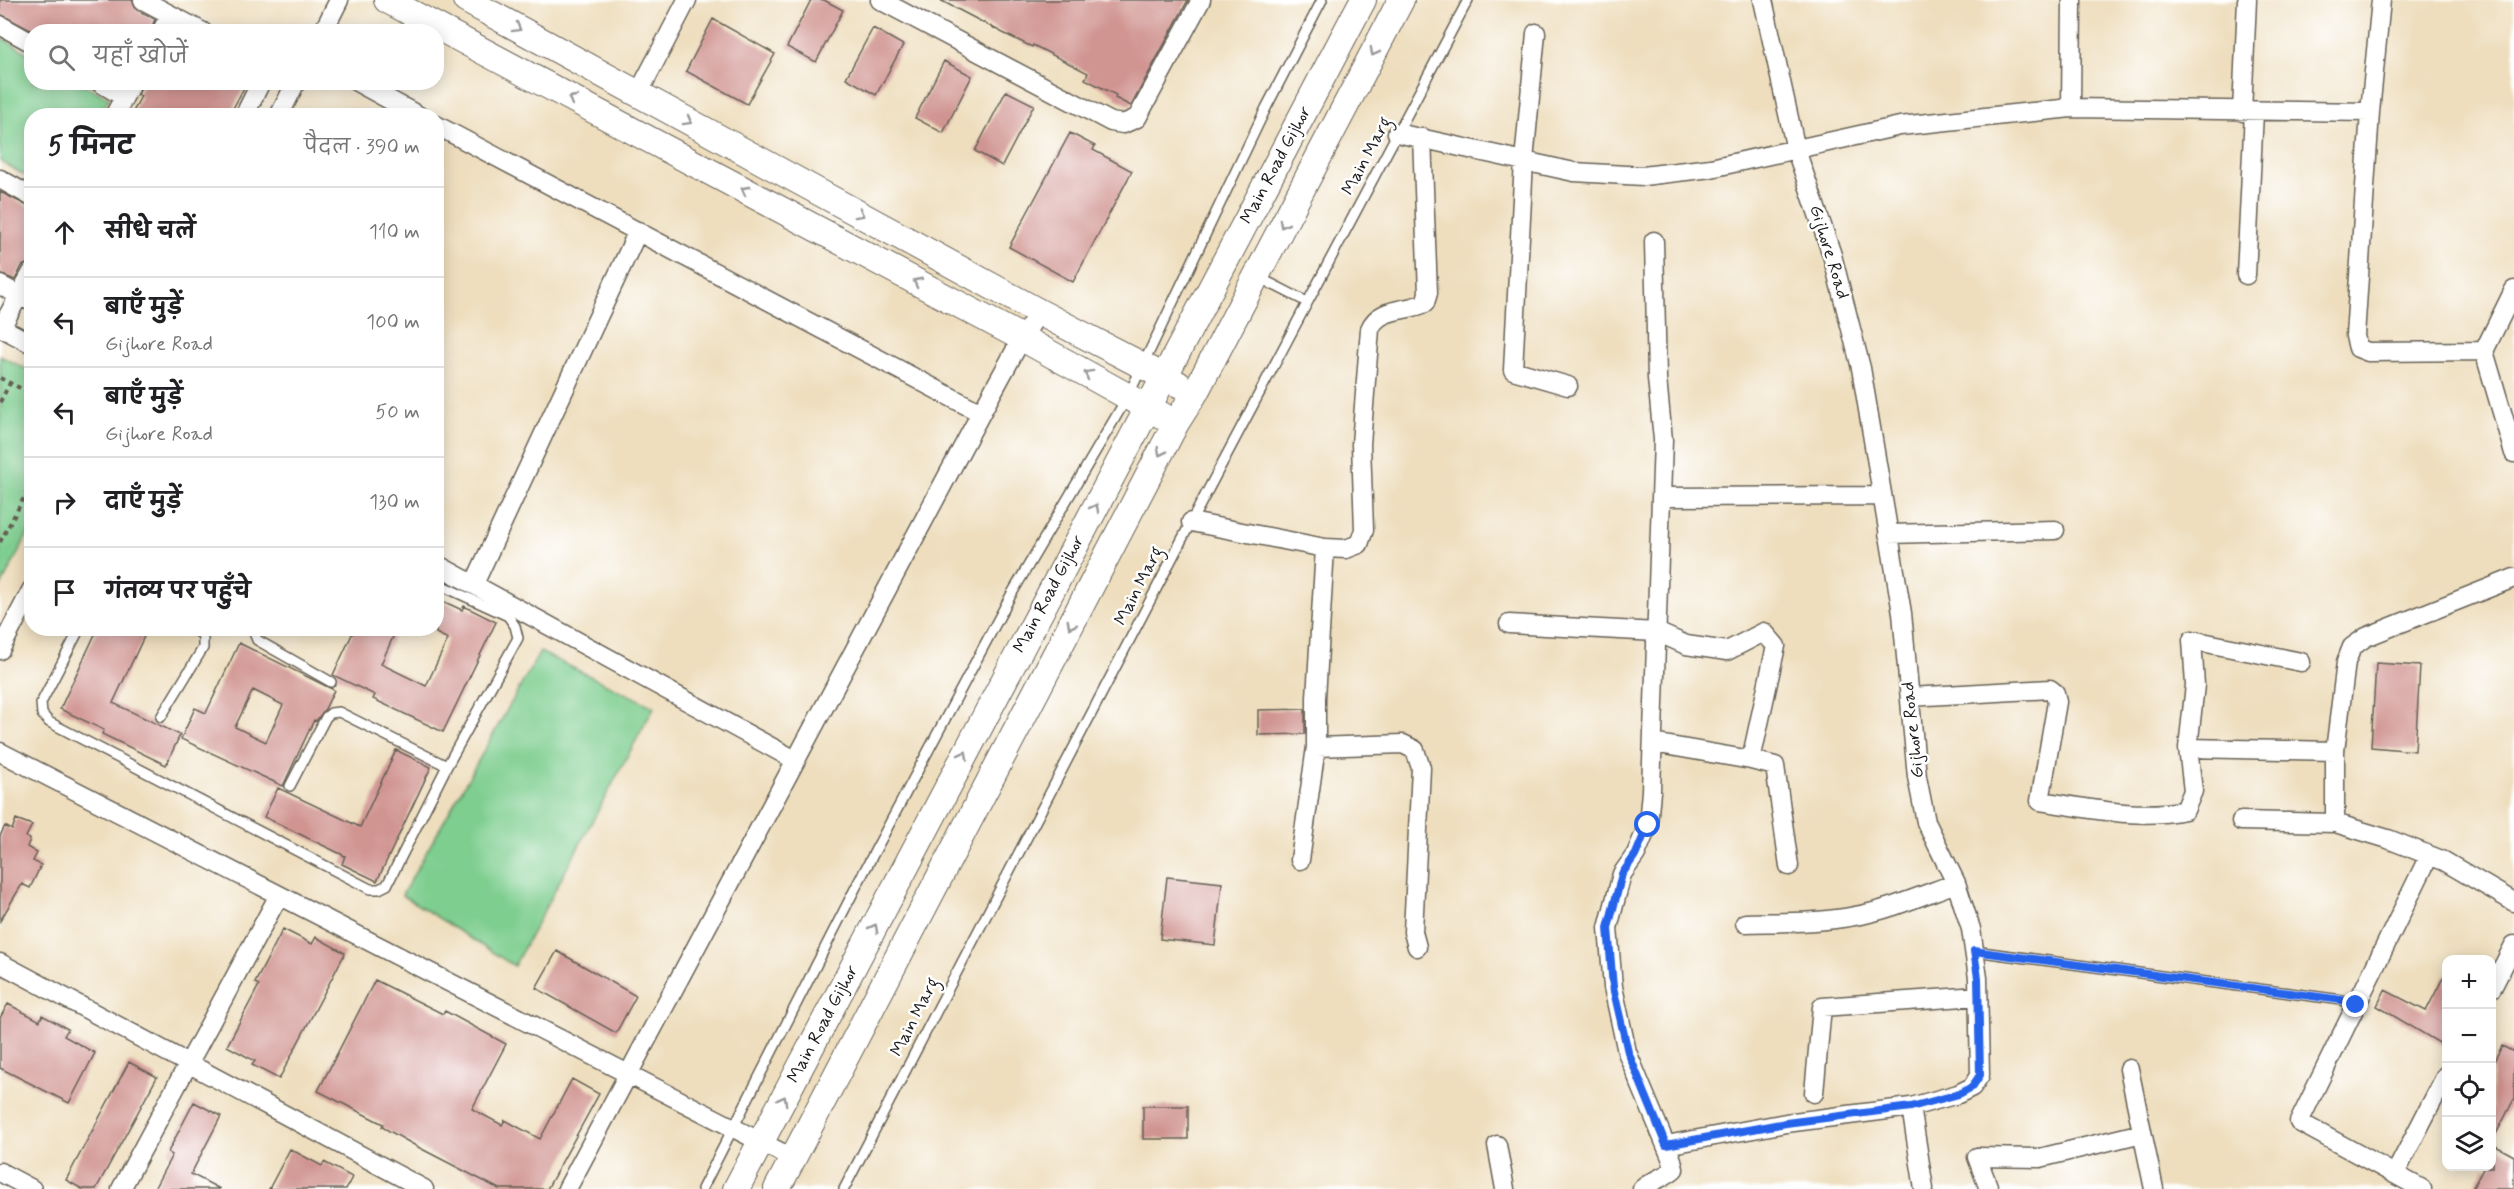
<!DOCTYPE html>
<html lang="hi">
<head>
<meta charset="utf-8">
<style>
	body { margin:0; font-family:Mynerve,"Playpen Sans Deva",sans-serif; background:#f2f2f2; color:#202124 }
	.controls { position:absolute; right:18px; bottom:18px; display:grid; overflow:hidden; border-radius:12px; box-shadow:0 3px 15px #0003 }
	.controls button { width:54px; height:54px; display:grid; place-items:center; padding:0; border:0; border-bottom:2px solid #e0e0e0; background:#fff; color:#202124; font:30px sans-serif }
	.stop { position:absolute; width:18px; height:18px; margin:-14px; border:4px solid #2563eb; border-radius:50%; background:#fff }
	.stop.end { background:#2563eb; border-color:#fff; box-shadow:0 2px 6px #0008 }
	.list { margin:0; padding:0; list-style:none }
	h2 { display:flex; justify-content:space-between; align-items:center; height:78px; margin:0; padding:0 24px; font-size:26px }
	h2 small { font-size:20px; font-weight:400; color:#757577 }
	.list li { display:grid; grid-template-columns:39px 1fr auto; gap:18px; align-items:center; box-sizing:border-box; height:90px; padding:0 24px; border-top:2px solid #e0e0e0 }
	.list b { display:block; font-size:22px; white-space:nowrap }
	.list p { margin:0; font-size:20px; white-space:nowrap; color:#757577 }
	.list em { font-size:20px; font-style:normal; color:#757577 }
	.icon { flex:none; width:33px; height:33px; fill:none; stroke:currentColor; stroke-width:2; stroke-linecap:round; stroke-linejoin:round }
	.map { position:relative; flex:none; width:2514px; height:1189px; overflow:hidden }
	.search { position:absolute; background:#fff; box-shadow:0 3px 15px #0003; left:24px; top:24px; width:420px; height:66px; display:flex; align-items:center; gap:15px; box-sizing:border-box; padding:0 21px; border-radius:24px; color:#757577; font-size:22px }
	.panel { position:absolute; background:#fff; box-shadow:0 3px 15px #0003; left:24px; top:108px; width:420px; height:528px; border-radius:24px }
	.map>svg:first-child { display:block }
	.green { fill:#7ece8f; stroke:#4d7556; stroke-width:1.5 }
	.building { fill:#d09491; fill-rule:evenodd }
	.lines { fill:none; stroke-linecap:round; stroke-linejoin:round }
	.lane-casing { stroke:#666055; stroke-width:12 }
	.street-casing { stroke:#666055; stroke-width:21 }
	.secondary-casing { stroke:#666055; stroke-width:28 }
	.path { stroke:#666055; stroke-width:4; stroke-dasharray:4.5 4.5; stroke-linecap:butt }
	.lane { stroke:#fff; stroke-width:9 }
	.street { stroke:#fff; stroke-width:18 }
	.secondary { stroke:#fff; stroke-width:26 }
	.oneway { stroke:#999 }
	.route { stroke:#2563eb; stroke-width:8 }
	.labels { text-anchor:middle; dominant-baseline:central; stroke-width:5; stroke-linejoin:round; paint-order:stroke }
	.street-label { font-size:18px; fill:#1c1c1c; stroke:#fff }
</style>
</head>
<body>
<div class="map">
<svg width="2514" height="1189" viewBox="0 0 2514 1189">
	<rect width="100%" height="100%" fill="#fff"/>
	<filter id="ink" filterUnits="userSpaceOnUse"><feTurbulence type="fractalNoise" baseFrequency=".0167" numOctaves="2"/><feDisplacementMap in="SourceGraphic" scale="12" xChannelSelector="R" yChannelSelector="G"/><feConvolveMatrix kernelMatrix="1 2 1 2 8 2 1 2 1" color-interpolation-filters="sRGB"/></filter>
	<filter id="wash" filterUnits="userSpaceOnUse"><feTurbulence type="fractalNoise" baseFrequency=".008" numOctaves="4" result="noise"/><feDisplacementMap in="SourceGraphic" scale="24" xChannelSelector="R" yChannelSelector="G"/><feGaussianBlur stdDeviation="1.35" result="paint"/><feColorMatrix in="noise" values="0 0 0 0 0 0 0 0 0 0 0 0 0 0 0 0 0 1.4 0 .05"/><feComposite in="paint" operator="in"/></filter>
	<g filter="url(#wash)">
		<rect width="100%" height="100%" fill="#eedebe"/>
		<!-- green -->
		<path class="green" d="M0 37 31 55 32 82 81 83 109 98 100 115 32 116 31 179 0 161Z
			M0 356 32 372 31 528 0 588Z
			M540 652 654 707 514 966 402 895Z"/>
		<g id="blocks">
			<!-- building -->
			<path class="building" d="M0 0H132L137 10 155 19 150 32H34L0 14Z
				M811 0H824L843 10 816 62 787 47Z
				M940 0H1188L1131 106 1115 98 1116 95 1085 79 1088 73 1033 45 1032 47 1003 33Z
				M713 19 775 54 747 104 686 71Z
				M873 28 903 45 876 95 846 78Z
				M944 61 972 76 943 133 915 118Z
				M143 82H247L229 116H131L141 96 138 95Z
				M1006 91 1034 105 1002 166 975 151Z
				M1070 133 1095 146 1093 150 1132 171 1073 282 1009 247Z
				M0 192 32 208V261L22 266 15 280 0 274Z
				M436 598 462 610 464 606 496 622 443 732 373 699 375 695 333 675 355 628H397L381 664 426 686 448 639 436 633Z
				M98 628H148L113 703 180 735 166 765 102 734 104 730 60 709Z
				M239 643 334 690 325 709 316 721 314 720 283 786 181 739 195 708 206 713ZM253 690 283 705 266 742 235 727Z
				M2376 663 2420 666 2415 751 2371 747Z
				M1305 709V734L1258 735V710Z
				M396 750 431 767 377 881 342 864 345 856 264 817 278 788 360 827Z
				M16 819 32 825 26 837 30 839 27 847 37 853 33 861 41 865 30 888 22 884 0 921V836L5 826 12 830Z
				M1167 877 1222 883 1215 945 1160 939Z
				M283 929 312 944 316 937 345 953 279 1079 252 1065 255 1061 227 1046 259 985 255 983Z
				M557 951 636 996 616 1033 536 988Z
				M2446 972V1047L2377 1006 2385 990 2426 1011Z
				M375 980 443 1014 445 1011 506 1044 472 1109 502 1125 505 1120 540 1139 572 1079 599 1094 547 1189H499L416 1146 382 1127 383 1124 318 1091Z
				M8 1004 40 1021 42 1015 68 1029 64 1036 95 1053 69 1103 0 1068V1018Z
				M2502 1046 2514 1052V1099L2492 1142V1065Z
				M129 1062 157 1077 96 1189H82L66 1180Z
				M194 1102 221 1116 191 1174 220 1189H154L172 1155 168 1152Z
				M1143 1106H1188V1139H1143Z
				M2494 1145 2514 1156V1189H2472L2484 1167H2492V1151Z
				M290 1149 322 1166 324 1162 352 1177 346 1189H269Z"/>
		</g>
	</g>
	<g filter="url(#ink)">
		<use href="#blocks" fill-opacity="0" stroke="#666055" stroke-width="1.5"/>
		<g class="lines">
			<!-- lane casing -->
			<g class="lane-casing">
				<path id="lane" d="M1258 277 1307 302
					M80 628 41 703 42 714 49 722 370 889H379L387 885 447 766 518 638 515 626 508 616 436 583
					M252 628 257 640 331 682
					M161 717 203 648V636L194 628
					M290 786 326 717 331 713 339 712 447 766
					M1974 951 2342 1000 2356 1005
					M702 1189 858 883 1011 595 1128 396 1266 108 1322 0
					M844 1189 1191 522 1468 0"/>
			</g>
			<!-- street casing -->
			<g class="street-casing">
				<path id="street" d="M143 0 203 32
					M880 0 1111 122 1123 124 1137 118 1201 0
					M0 25 32 43
					M161 32 170 15
					M323 32 339 0
					M1536 33 1524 161 1513 370 1568 386
					M99 82 124 97
					M357 82 419 116
					M638 94 687 0
					M2071 108 2370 112 2355 336 2358 348 2368 352 2484 351
					M2242 112 2247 0
					M2370 112 2381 0
					M114 116 132 82
					M244 116 261 82
					M279 116 296 82
					M436 125 981 413
					M1397 133 1574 172 1643 176 1711 168 1900 126 2071 108 2072 0
					M0 179 32 197
					M2246 275 2254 112
					M0 285 32 302
					M2514 290 2484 351 2514 453
					M0 327 32 344
					M1 328 32 272
					M1662 497 1882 496
					M1191 522 1325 548
					M1888 534 2055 530
					M436 564 795 760
					M2514 578 2366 637 2352 647 2346 662 2335 751V823L2388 839 2444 861 2514 902
					M474 584 638 231
					M1509 624 1657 632 1686 645 1727 651 1764 632 1776 646 1751 760 1775 766 1789 866
					M0 650 32 589
					M2301 662 2192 640 2195 685 2188 748 2335 751
					M1910 697 2050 689 2055 693 2057 702 2040 801C2089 808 2137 820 2185 810L2193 791 2188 748
					M1653 743 1751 760
					M1316 747 1403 744 1415 750 1421 768 1413 932 1417 947
					M0 752 794 1159
					M2241 821 2335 823
					M1300 860 1316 747V698L1325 548 1346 549 1359 544 1364 530 1361 444 1370 329C1379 307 1406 312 1425 303L1428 293 1422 137
					M1745 923C1781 922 1819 923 1855 916 1889 910 1923 895 1956 883
					M0 963 424 1189
					M2492 988 2514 945
					M2129 1069 2154 1189
					M1814 1093 1822 1007 1978 996
					M1911 1107 1924 1189
					M1497 1145 1505 1189
					M1666 1145 1786 1123 1911 1107 1958 1094 1972 1087 1980 1075 1978 978 1971 929 1956 883 1926 822 1917 777 1902 613 1861 368 1832 255 1796 150 1763 0
					M0 1172 32 1189
					M2395 1174 2446 1075
					M121 1189 279 895
					M567 1189 981 413 1022 338 1039 312
					M1642 1189C1652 1180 1664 1178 1674 1169L1672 1160 1627 1052 1613 987 1608 928 1622 874 1636 854 1648 825 1651 791 1663 440 1657 378 1654 241
					M1989 1189 1977 1157 2040 1158 2142 1133
					M2422 1189 2299 1122 2429 856"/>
			</g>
			<!-- secondary casing -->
			<g class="secondary-casing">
				<path id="secondary" d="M387 0 1022 338 1163 416
					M466 0 1039 312 1178 384
					M736 1189 1363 0
					M777 1189 1176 423 1195 393 1401 0"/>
			</g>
			<!-- path -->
			<path class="path" d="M0 378 32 394
				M0 402 10 383
				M0 542 32 483"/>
			<!-- lane -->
			<use href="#lane" class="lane"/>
			<!-- street -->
			<use href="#street" class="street"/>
			<!-- secondary -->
			<use href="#secondary" class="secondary"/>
		</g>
		<!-- one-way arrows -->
		<defs><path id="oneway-chevron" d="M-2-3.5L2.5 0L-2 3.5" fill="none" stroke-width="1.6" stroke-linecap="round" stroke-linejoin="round" transform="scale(1.5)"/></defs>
		<g class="oneway">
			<use href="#oneway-chevron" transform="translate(517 28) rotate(29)"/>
			<use href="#oneway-chevron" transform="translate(1374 52) rotate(118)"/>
			<use href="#oneway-chevron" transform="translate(572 99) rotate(-152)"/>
			<use href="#oneway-chevron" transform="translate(688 121) rotate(29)"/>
			<use href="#oneway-chevron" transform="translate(745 190) rotate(-152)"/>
			<use href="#oneway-chevron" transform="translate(860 214) rotate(29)"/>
			<use href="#oneway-chevron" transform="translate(1283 224) rotate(118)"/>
			<use href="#oneway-chevron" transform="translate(917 282) rotate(-152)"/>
			<use href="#oneway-chevron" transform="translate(1088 374) rotate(-151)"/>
			<use href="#oneway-chevron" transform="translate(1161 452) rotate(117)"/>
			<use href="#oneway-chevron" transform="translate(1095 508) rotate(-62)"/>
			<use href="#oneway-chevron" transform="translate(1071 625) rotate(117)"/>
			<use href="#oneway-chevron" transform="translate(964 755) rotate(-62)"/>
			<use href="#oneway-chevron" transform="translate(874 928) rotate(-62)"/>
			<use href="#oneway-chevron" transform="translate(783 1100) rotate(-62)"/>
		</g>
	</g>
	<g class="lines" filter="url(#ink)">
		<!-- route -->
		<path class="route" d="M1648 825 1636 854 1622 874 1608 928 1613 987 1628 1052 1666 1145 1786 1123 1911 1107 1959 1094 1972 1087 1980 1075 1978 978 1974 951 2342 1000 2356 1005"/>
	</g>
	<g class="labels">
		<!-- street labels -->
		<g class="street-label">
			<text transform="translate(1367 156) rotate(-62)">Main Marg</text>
			<text transform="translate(1276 165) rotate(-62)">Main Road Gijhor</text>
			<text transform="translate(1829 252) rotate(73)">Gijhore Road</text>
			<text transform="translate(1139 586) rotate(-63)">Main Marg</text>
			<text transform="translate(1049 594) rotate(-62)">Main Road Gijhor</text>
			<text transform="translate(1913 730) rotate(-96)">Gijhore Road</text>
			<text transform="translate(915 1017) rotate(-63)">Main Marg</text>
			<text transform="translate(823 1024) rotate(-62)">Main Road Gijhor</text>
		</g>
	</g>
</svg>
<div class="controls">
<button>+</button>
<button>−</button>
<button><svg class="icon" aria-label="locate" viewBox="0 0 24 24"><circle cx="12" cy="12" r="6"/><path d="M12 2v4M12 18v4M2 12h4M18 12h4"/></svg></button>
<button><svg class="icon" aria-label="layers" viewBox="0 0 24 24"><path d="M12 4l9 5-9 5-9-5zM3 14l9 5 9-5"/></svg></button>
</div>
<div class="stop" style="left:1648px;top:825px"></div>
<div class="stop end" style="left:2356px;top:1005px"></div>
<div class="search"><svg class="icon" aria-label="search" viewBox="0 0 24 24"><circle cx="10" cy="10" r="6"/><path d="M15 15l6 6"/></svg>यहाँ खोजें</div>
<section class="panel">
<h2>5 मिनट<small>पैदल · 390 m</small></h2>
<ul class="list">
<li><svg class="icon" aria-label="ahead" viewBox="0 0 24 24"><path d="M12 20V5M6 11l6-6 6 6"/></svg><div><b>सीधे चलें</b></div><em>110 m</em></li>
<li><svg class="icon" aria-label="left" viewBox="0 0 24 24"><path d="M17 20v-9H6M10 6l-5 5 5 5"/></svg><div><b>बाएँ मुड़ें</b><p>Gijhore Road</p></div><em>100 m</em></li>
<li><svg class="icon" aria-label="left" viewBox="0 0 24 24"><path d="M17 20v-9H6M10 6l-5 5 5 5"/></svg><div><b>बाएँ मुड़ें</b><p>Gijhore Road</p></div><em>50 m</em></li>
<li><svg class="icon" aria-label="right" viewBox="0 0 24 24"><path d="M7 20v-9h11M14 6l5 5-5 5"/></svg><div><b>दाएँ मुड़ें</b></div><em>130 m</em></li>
<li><svg class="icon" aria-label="arrive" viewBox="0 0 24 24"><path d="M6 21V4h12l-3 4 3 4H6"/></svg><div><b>गंतव्य पर पहुँचे</b></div></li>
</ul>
</section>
</div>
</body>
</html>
